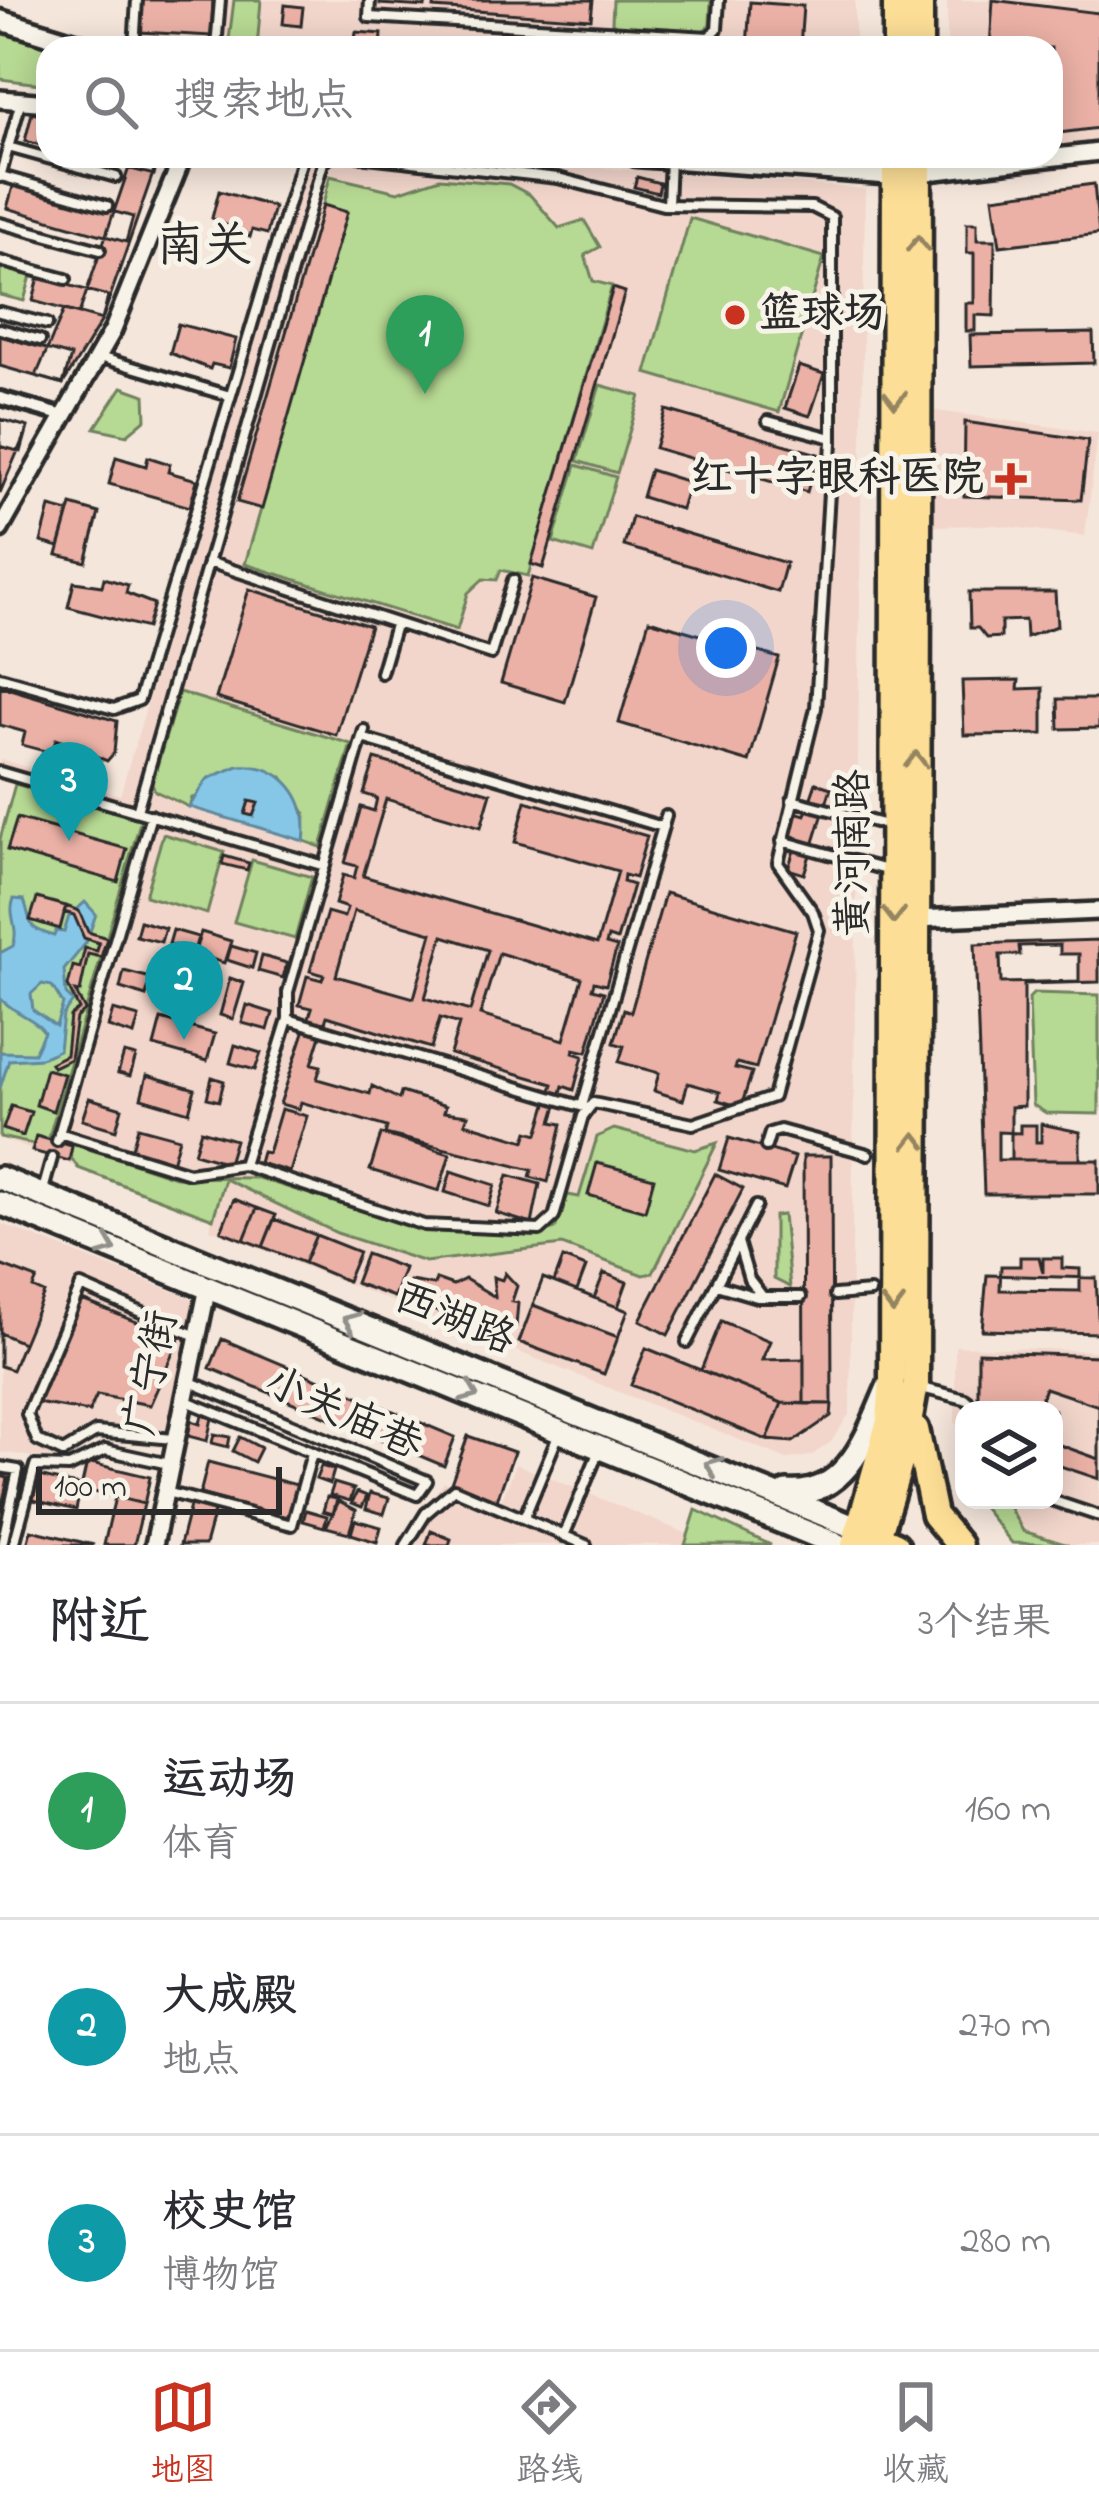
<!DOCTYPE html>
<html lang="zh">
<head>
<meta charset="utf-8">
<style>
	body { margin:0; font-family:"Indie Flower","LXGW WenKai TC",sans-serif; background:#f2f2f3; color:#2b2b33 }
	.controls { position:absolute; right:36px; bottom:36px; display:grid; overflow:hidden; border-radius:24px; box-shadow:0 6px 30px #0003 }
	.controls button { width:108px; height:108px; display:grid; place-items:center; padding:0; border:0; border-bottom:3px solid #e1e1e2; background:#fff; color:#2b2b33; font:60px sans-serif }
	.scale { position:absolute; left:36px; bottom:30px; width:246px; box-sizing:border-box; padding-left:12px; border:6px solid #2b2b2b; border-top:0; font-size:33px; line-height:42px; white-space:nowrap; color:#2b2b2b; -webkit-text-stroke:9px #f7f3e8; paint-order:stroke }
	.you { position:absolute; left:726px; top:648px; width:42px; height:42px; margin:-30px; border:9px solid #fff; border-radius:50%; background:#1a73e8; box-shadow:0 0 0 18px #1a73e833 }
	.badge { display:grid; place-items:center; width:78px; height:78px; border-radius:50%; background:#c8321e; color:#fff; font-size:39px; font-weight:700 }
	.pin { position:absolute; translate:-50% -99px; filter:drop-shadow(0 3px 6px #0008) }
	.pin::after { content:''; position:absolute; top:63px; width:42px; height:36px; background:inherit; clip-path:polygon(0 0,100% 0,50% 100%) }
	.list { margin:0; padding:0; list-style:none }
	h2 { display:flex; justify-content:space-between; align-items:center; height:156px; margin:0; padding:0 48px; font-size:51px }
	h2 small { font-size:39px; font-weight:400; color:#7c7c81 }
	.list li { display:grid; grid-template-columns:78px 1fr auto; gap:36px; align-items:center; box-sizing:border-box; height:216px; padding:0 48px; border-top:3px solid #e1e1e2 }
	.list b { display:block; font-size:45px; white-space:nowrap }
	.list p { margin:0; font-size:39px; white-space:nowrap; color:#7c7c81 }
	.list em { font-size:39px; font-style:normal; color:#7c7c81 }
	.icon { flex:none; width:66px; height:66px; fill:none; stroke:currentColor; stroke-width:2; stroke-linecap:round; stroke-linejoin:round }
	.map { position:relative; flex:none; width:1099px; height:1545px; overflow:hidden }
	.search { position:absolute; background:#fff; box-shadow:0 6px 30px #0003; left:36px; right:36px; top:36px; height:132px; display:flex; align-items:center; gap:30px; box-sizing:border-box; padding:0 42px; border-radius:36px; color:#7c7c81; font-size:45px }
	.sheet { height:804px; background:#fff }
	nav { display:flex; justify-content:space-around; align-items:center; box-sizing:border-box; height:168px; border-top:3px solid #e1e1e2; background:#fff; font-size:33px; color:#7c7c81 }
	nav a { display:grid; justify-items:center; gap:6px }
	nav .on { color:#c8321e }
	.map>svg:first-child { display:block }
	.built { fill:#f2d6cb }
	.green { fill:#b6d993; stroke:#70825f; stroke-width:3 }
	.water { fill:#86c7e7; stroke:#62899c; stroke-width:3; fill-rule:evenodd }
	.building { fill:#ebb1a6; stroke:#2b2b2b; stroke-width:3; fill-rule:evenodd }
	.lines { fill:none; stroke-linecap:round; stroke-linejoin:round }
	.service-casing { stroke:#2b2b2b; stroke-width:16 }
	.pedestrian-casing { stroke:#2b2b2b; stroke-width:20 }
	.minor-casing { stroke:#2b2b2b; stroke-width:24 }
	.tertiary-casing { stroke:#2b2b2b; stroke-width:27 }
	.secondary-casing { stroke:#2b2b2b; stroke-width:30 }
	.primary-casing { stroke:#2b2b2b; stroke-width:33 }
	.service { stroke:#f7f3e8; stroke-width:8 }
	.pedestrian { stroke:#f7f3e8; stroke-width:10 }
	.minor { stroke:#f7f3e8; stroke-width:15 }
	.tertiary { stroke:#f7f3e8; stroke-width:18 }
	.secondary { stroke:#f7f3e8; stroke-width:21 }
	.primary { stroke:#fcde96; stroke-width:24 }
	.oneway { stroke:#948460 }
	.oneway2 { stroke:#918f8a }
	.poi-dot { fill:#c8321e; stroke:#f7f3e8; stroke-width:4.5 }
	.labels { text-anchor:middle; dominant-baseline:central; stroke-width:10; stroke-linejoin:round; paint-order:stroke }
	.poi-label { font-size:42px; font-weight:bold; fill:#2b2b2b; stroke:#f7f3e8; text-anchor:start }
	.street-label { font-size:42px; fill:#2b2b2b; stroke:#f7f3e8 }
	.quarter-label { font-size:48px; fill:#2b2b2b; stroke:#f7f3e8 }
</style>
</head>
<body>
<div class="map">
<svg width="1099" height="1545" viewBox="0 0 1099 1545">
	<rect width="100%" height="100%" fill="#f5e6db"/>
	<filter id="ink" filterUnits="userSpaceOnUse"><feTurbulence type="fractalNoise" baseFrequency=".00833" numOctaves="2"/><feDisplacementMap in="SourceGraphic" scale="24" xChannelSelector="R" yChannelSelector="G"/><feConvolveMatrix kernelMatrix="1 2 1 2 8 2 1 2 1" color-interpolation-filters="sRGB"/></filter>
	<g filter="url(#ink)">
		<!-- built -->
		<path class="built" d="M134 0H855V48H130Z
			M947 0H1099V142L1051 149V48H947Z
			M310 156H459L865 189 850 1413 831 1442 811 1456 787 1459 210 1229 212 1219 0 1138V839L15 784 0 779V759L120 795Z
			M930 410 1098 433 1085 536 994 525 930 526Z
			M0 1223 195 1300 164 1448 99 1438 66 1462 0 1452Z
			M955 1346 1099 1351V1545H1033L996 1500H1054V1410H964V1440L955 1422Z
			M516 1464 688 1534 685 1545H396L444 1482 501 1502Z"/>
		<!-- green -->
		<path class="green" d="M234 0H261L257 48H228Z
			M613 0H711L710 25 703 31 618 27 612 23Z
			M0 32 52 48 48 85 0 79Z
			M330 176 398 192 440 178 509 184 530 195 559 228 584 220 600 247 585 255 593 281 612 286 528 576 501 570 497 580 483 579 468 593 457 630 245 564 347 213 323 205Z
			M690 218 824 257 779 412 646 373Z
			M0 267 31 276 24 301 0 295Z
			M600 385 640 396 617 473 577 461Z
			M122 387 145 395 146 419 127 435 95 428Z
			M576 465 616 477 593 554 553 542Z
			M179 692 351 744 321 847 304 841 305 813 282 777 192 798 189 807 155 791 152 783Z
			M15 784 141 819 46 1147 0 1137V839Z
			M163 834 224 852 207 914 145 896Z
			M252 860 312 877 295 939 234 922Z
			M1034 993 1099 995V1114L1046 1113 1033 1105 1029 998Z
			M614 1129 695 1150 717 1143 653 1273 643 1275 562 1245 425 1262 337 1233 225 1179 213 1219 78 1168 70 1156 73 1143 175 1177 258 1178 427 1231 534 1236 555 1229 568 1195 579 1197 597 1137Z
			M783 1215 790 1287 774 1279V1216Z
			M977 1500H1005L1023 1531 1068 1545 1012 1543Z
			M696 1510 771 1545H685Z"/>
		<!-- water -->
		<path class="water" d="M238 766C283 763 310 798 304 841L189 807 207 779Z
			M14 899 24 900C33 924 24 927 54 936L56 931 64 932 69 916 85 902 96 914 86 943 64 970 66 994 73 1001 63 1015 59 1050 41 1058 9 1060 0 1088V1052L34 1053 44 1032C38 1020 13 1013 0 998V953L13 946C20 928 7 914 14 899ZM42 984 52 986 63 1004 56 1026 33 1010 31 994Z"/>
		<!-- building -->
		<path class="building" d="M142 0H213L211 36 140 32Z
			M380 0H426L425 7 380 4Z
			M435 0H593L591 19 434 8Z
			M993 0 1099 13V128L1051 134V48H990Z
			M750 2 803 6 800 48H747Z
			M285 5 303 7 301 26 283 24Z
			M356 32 382 34 381 48H354Z
			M32 113 48 117V147L25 141Z
			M81 156H159L154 175Z
			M133 156H159L102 320 63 384 36 376 64 310 79 314Z
			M637 177 660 183 658 193 634 187Z
			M14 183 133 217 126 242 7 208Z
			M1094 184 1099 234 1000 246 993 197Z
			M219 191 274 207 267 234 252 230 250 237 212 218Z
			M323 205 347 212 262 509 237 502Z
			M967 223H977V240H995L994 316 975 315V331H966V303H974V253H967Z
			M39 277 108 296 102 320 33 301Z
			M613 288 625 292 543 568 531 564Z
			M178 324 236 339 229 368 212 364 210 369 170 353Z
			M1093 333 1094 363 971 366 970 335Z
			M0 336 71 356 63 384 0 366Z
			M799 366 824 374 810 416 785 408Z
			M666 410 818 454 807 492 655 448Z
			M0 419 28 427 21 452 0 446Z
			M0 419 28 427 0 493Z
			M965 422 1088 440 1081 500 964 496Z
			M116 457 146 466 148 457 170 464 168 472 197 480 190 507 109 484Z
			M650 470 689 482 681 509 642 497Z
			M71 505 99 513 86 562 57 555Z
			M50 507 69 512 59 547 41 542Z
			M632 517 786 563 778 592 624 546Z
			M104 578 128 585 126 593 154 604 147 628 68 607 74 582 102 586Z
			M532 578 596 597 565 702 501 683Z
			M249 589 370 626 336 735 216 698Z
			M969 592H1055L1057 626 1026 637 1025 620 1001 621V637L986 638 978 628H970Z
			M649 620 779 658 749 762 619 723Z
			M1019 680 1018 689 1043 688V734L964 735 962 681Z
			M0 686 117 721 114 753 107 761 56 739 52 753 22 745 25 732 0 725Z
			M1058 699H1099V728L1059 729Z
			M375 759 491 793 481 827 386 799 363 876 597 944 618 871 515 842 526 801 647 836 635 878 624 875 623 882 633 885 617 940 608 937 606 944 617 947 606 985 594 982 592 989 604 992 587 1052 574 1049 573 1053 583 1056 574 1090 563 1086 552 1122 562 1124 548 1182 530 1177 532 1170 385 1134 387 1127 301 1102 299 1109 280 1104 312 1008 299 1005 307 976 322 980 324 975 310 971 327 912 344 917 347 908 335 904 343 875 354 878 357 866 345 863 361 807 374 811 377 798 364 794ZM354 911 432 933 414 998 336 976ZM443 936 488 950 470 1011 425 998ZM499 953 582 978 564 1040 480 1015ZM327 1016 431 1048 440 1018 459 1024 450 1054 553 1084 538 1134 528 1131 525 1141 465 1123 468 1115 444 1112 446 1106 401 1092 399 1099 372 1086 370 1094 317 1079 321 1066 312 1064Z
			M816 783 831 788 804 874 788 869 798 838 787 834 795 812 805 815Z
			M249 801 258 803 253 816 245 814Z
			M17 818 127 849 118 882 7 850Z
			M224 856 249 863 247 870 222 864Z
			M665 893 796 931 756 1068 737 1063 735 1068 752 1072 741 1107 718 1100 720 1092 688 1083 683 1100 654 1091 659 1073 619 1062 624 1046 614 1043 624 1009 631 1012Z
			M37 898 66 906 60 929 30 920Z
			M66 906 79 911 88 932 107 938 101 957 88 954 80 992 75 991 85 1010 76 1018 70 1059 53 1067 50 1063 66 1055 70 1016 79 1009 68 986 73 966 80 968 85 948 97 951 99 943 84 938 74 915 64 912Z
			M140 921 165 928 161 942 136 936Z
			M173 930 198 937 194 951 169 944Z
			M201 932 231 941 224 963 194 954Z
			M1099 940V982L1024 984V1106L1011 1107V1160H1099V1194H984L975 944Z
			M1060 945V954H1079V981L1001 983 1000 955H1020L1019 946Z
			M231 946 256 953 252 968 227 960Z
			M262 956 287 963 283 978 258 971Z
			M169 961 183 965 172 1001 159 997Z
			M124 971 151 978 146 996 120 988Z
			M230 978 244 983 233 1019 220 1015Z
			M247 1005 273 1013 268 1030 242 1023Z
			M113 1010 139 1017 134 1035 108 1027Z
			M161 1019 215 1034 207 1061 154 1046Z
			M235 1045 261 1053 255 1070 230 1063Z
			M124 1053 136 1056 130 1076 118 1073Z
			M46 1069 64 1074 53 1111 36 1105Z
			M147 1075 195 1089 189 1112 141 1098Z
			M212 1077 224 1081 219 1101 207 1098Z
			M89 1098 122 1108 116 1130 82 1120Z
			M11 1106 31 1112 23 1136 3 1129Z
			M281 1109 307 1116 290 1172 259 1163 262 1152 268 1153Z
			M1041 1124 1080 1132V1160H998V1132L1020 1133V1125H1036V1142H1041Z
			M138 1127 179 1138 172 1163 131 1152Z
			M201 1130 235 1140 228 1163 194 1153Z
			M381 1134 450 1154 439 1191 370 1170Z
			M36 1136 72 1146 69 1161 32 1151Z
			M729 1138 795 1157 785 1189 719 1170Z
			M803 1156H831L832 1404H804Z
			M597 1163 654 1178 645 1211 588 1195Z
			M451 1171 495 1185 489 1206 445 1192Z
			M715 1174 743 1189 668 1335 640 1320Z
			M508 1175 540 1184 532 1224 496 1213Z
			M234 1199 257 1208 244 1240 221 1231Z
			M257 1208 276 1215 263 1247 244 1240Z
			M274 1219 316 1235 304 1263 263 1247Z
			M316 1235 359 1252 347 1281 304 1263Z
			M366 1254 404 1268 394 1297 355 1283Z
			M1020 1257H1039L1043 1273V1258H1062V1268L1080 1269V1291L1000 1290 1001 1266H1020Z
			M563 1258 586 1267 577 1291 594 1298 604 1273 627 1282 618 1307 628 1311 618 1337 533 1305 543 1278 554 1282Z
			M0 1265 37 1279 33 1288 44 1293 12 1370 0 1366Z
			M505 1273 517 1286 512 1301 518 1303 516 1326 510 1324 507 1337 403 1299 410 1281 434 1285 436 1279 453 1285 465 1279 495 1297 493 1277 502 1280Z
			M987 1275 1096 1278 1099 1333 982 1330Z
			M543 1278 628 1311 604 1374 519 1342Z
			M82 1300 179 1339 150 1405 97 1395 89 1412 37 1403Z
			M721 1321 770 1341 762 1360 804 1359V1404L782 1403 701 1370Z
			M0 1333 23 1343 12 1370 0 1366Z
			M222 1339 455 1437 444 1466 210 1368Z
			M646 1348 782 1403 767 1440 631 1385Z
			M978 1352 1099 1356V1459L1054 1443V1410H1015L978 1398Z
			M1045 1388 1099 1406V1479L1054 1464V1410H1037Z
			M782 1403 832 1404 831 1416 793 1442 767 1440Z
			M202 1415 212 1418 207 1441 188 1436 191 1421 200 1424Z
			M214 1434 230 1437 228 1447 212 1443Z
			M468 1436 514 1452 497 1500 451 1483Z
			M240 1437 261 1448 254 1462 233 1451Z
			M87 1462 150 1477 144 1504 81 1489Z
			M208 1462 297 1485 289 1518 200 1494Z
			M321 1466 334 1470 330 1484 316 1479Z
			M0 1476 8 1478 1 1510 0 1509Z
			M39 1476 81 1486 76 1510 33 1500Z
			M334 1483 354 1489 350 1501 330 1495Z
			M357 1492 367 1496 362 1507 352 1503Z
			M370 1493 389 1498 384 1514 366 1509Z
			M115 1497 144 1504 134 1545H104Z
			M327 1497 337 1499 333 1514 323 1511Z
			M339 1501 356 1510 349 1533 326 1527Z
			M191 1502 215 1508 205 1545H180Z
			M306 1510 327 1516 324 1527 303 1521Z
			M355 1520 381 1527 377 1542 351 1534Z
			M31 1530 94 1545H27Z
			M431 1531 451 1539 449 1545H426Z"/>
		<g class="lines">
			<!-- service casing -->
			<g class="service-casing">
				<path id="service" d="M370 0 369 17 709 37 717 29 719 0
					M149 47 156 48
					M134 48 137 0
					M216 48 220 0
					M8 147 116 177
					M358 156 558 178 663 205 812 207 832 217V442L816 708 778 863 813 912 819 930 773 1097 693 1124 593 1103 583 1116 554 1217 540 1230 424 1225 243 1165 288 1019V992L364 730
					M1 176 107 206
					M0 177 21 101
					M668 205 670 159
					M0 223 100 250
					M0 261 66 279
					M0 312 47 324
					M0 329 40 340
					M99 357 230 396
					M768 421 832 438
					M208 562 491 654 513 580
					M381 673 395 625
					M0 677 114 709 139 700 303 156
					M362 738 663 827
					M0 772 325 866
					M792 800 890 826
					M137 811 323 163 331 156
					M782 841 890 871
					M288 1019 587 1108
					M582 1106 666 816
					M59 1133 189 1173 243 1165
					M57 1141 151 815
					M766 1146 770 1133 780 1130 868 1154
					M42 1194 52 1158
					M738 1242 749 1279 762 1296
					M716 1285 757 1297H801
					M835 1295 870 1292
					M687 1342 756 1206
					M922 1388 965 1399 981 1410
					M184 1400 417 1495 427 1481 188 1381
					M174 1439 96 1432 63 1452 37 1440 27 1414 81 1286 196 1336
					M0 1467 18 1470 2 1545
					M166 1492 292 1525 312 1453
					M1051 1500 1099 1516
					M524 1518 558 1436
					M564 1536 600 1448
					M14 1545 35 1466 69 1467 105 1450 169 1464
					M406 1545 426 1513 454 1489 586 1545"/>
			</g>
			<!-- pedestrian casing -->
			<g class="pedestrian-casing">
				<path id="pedestrian" d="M0 398 64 416"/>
			</g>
			<!-- minor casing -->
			<g class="minor-casing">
				<path id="minor" d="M0 99 48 103
					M911 174 1099 152
					M0 529 113 330 183 156
					M916 919 1099 911
					M154 1545 208 1287"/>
			</g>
			<!-- tertiary casing -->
			<g class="tertiary-casing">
				<path id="tertiary" d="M0 20 91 48
					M636 156 895 175"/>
			</g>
			<!-- secondary casing -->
			<g class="secondary-casing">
				<path id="secondary" d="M0 1178 871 1534
					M0 1203 838 1545
					M787 1492C849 1498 869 1430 889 1385"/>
			</g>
			<!-- primary casing -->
			<g class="primary-casing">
				<path id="primary" d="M896 48V0
					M920 48V0
					M916 1429 934 1515 959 1545
					M854 1545 889 1421 892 1379 895 156
					M896 1545 878 1537 905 1447 916 1384 919 156"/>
			</g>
			<!-- service -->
			<use href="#service" class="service"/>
			<!-- pedestrian -->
			<use href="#pedestrian" class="pedestrian"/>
			<!-- minor -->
			<use href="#minor" class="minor"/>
			<!-- tertiary -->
			<use href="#tertiary" class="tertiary"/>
			<!-- secondary -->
			<use href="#secondary" class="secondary"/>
			<!-- primary -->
			<use href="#primary" class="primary"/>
		</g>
		<!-- one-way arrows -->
		<defs><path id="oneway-chevron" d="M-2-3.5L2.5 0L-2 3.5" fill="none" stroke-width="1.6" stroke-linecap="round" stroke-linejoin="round" transform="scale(3)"/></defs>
		<g class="oneway">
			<use href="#oneway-chevron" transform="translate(918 244) rotate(-90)"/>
			<use href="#oneway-chevron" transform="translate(895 399) rotate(90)"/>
			<use href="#oneway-chevron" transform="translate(916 760) rotate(-90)"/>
			<use href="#oneway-chevron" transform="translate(894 915) rotate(90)"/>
			<use href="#oneway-chevron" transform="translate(915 1141) rotate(-90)"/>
			<use href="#oneway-chevron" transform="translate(893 1305) rotate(90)"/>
		</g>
		<g class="oneway2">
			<use href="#oneway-chevron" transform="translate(108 1247) rotate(22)"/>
			<use href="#oneway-chevron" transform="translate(351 1321) rotate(-158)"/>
			<use href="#oneway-chevron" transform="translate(470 1393) rotate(22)"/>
			<use href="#oneway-chevron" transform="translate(713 1466) rotate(-158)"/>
		</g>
	</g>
	<!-- markers -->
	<g class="poi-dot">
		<circle cx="735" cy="315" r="12"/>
		<path d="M1005 461h12v12h12v12h-12v12h-12v-12h-12v-12h12z"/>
	</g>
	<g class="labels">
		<!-- poi labels -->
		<g class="poi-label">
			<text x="759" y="315">篮球场</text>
			<text x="984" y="479" text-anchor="end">红十字眼科医院</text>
		</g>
		<!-- street labels -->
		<g class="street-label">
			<text transform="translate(855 853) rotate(-90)">黄河南路</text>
			<text transform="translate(454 1320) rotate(22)">西湖路</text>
			<text transform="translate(153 1373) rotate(-79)">广宁街</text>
			<text transform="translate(343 1415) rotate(24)">小关庙巷</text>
		</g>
		<!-- quarter labels -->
		<g class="quarter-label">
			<text x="204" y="248">南关</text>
		</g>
	</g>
</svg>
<div class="controls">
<button><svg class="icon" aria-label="layers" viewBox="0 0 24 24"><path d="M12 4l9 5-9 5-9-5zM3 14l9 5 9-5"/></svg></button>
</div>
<div class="scale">100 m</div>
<div class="you"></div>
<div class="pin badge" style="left:425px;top:394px;background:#2e9e5b">1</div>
<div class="pin badge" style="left:184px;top:1040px;background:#0f9aa8">2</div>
<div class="pin badge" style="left:69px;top:841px;background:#0f9aa8">3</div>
<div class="search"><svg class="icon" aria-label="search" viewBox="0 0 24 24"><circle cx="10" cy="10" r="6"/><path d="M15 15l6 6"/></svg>搜索地点</div>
</div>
<section class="sheet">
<h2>附近<small>3个结果</small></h2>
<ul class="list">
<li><span class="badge" style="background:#2e9e5b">1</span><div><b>运动场</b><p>体育</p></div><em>160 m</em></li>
<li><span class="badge" style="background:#0f9aa8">2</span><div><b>大成殿</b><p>地点</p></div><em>270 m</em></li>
<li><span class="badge" style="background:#0f9aa8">3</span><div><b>校史馆</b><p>博物馆</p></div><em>280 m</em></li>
</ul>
</section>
<nav>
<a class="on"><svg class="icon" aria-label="map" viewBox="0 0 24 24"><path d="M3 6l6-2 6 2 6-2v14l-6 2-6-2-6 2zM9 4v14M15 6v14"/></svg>地图</a>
<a><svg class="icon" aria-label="directions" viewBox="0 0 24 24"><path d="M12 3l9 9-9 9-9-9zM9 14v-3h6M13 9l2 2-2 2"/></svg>路线</a>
<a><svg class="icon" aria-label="saved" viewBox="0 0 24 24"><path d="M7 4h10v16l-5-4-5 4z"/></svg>收藏</a>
</nav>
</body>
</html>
